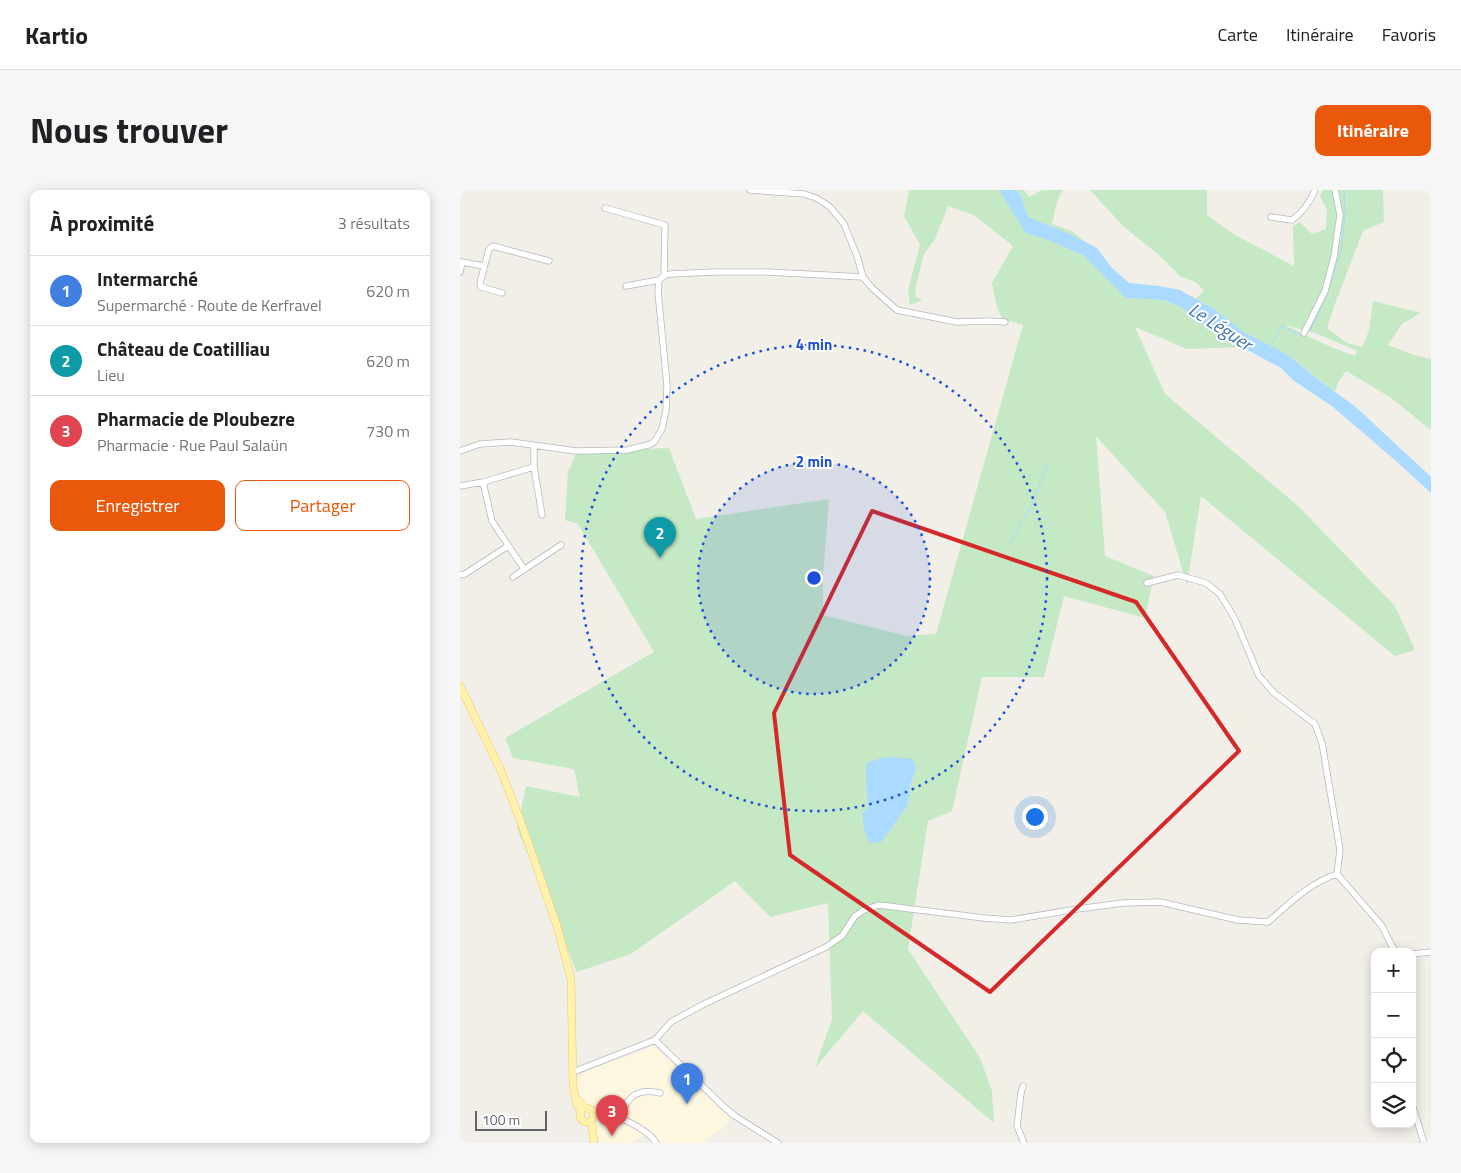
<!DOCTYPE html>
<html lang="fr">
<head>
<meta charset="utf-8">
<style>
	body { margin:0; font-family:"Titillium Web",sans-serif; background:#f6f6f6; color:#202124 }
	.controls { position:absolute; right:15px; bottom:15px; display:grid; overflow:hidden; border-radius:10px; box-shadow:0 2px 12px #0003 }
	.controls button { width:45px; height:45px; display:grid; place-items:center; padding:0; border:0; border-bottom:1px solid #e0e0e0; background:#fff; color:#202124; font:25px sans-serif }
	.scale { position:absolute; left:15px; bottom:12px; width:72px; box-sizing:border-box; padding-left:5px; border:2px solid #5f6368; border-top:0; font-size:14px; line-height:18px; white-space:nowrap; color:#5f6368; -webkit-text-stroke:4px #fff; paint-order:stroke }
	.you { position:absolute; left:574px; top:626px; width:18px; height:18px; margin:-12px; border:4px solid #fff; border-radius:50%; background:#1a73e8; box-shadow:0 0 0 8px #1a73e833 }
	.badge { display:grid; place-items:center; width:32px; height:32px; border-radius:50%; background:#ea580c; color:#fff; font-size:16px; font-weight:700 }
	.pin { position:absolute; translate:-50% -41px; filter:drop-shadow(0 1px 2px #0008) }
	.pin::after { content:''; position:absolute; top:26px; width:18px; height:15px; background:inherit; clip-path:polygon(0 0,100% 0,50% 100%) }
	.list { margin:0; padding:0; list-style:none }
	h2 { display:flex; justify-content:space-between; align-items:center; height:65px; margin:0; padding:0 20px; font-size:21px }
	h2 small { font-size:16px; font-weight:400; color:#757577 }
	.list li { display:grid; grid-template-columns:32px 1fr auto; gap:15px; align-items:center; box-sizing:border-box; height:70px; padding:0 20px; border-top:1px solid #e0e0e0 }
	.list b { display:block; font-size:19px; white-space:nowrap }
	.list p { margin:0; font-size:16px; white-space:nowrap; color:#757577 }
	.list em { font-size:16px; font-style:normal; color:#757577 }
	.actions { display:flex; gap:10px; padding:15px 20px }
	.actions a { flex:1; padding:11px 0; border:1px solid #ea580c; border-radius:10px; text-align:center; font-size:18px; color:#ea580c }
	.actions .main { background:#ea580c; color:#fff }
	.icon { flex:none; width:28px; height:28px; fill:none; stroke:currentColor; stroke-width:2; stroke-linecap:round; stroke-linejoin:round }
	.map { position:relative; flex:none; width:971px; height:953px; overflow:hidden; border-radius:10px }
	header { display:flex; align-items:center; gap:30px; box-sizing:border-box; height:70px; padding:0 25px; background:#fff; border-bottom:1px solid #e0e0e0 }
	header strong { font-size:24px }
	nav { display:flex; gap:28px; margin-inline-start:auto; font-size:18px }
	.intro { display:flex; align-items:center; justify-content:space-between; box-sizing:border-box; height:120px; padding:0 30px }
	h1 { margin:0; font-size:35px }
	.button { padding:12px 22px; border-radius:10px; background:#ea580c; color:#fff; font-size:18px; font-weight:700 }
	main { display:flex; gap:30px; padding:0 30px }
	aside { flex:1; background:#fff; border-radius:10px; box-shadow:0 2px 12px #0003 }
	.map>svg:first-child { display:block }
	.commercial { fill:#fef7e0 }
	.green { fill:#c5e8c5; fill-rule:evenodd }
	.water { fill:#aadaff }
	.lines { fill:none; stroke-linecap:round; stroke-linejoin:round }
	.stream { stroke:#aadaff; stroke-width:1 }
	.minor-casing { stroke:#b5b8bc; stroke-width:7 }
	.major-casing { stroke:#f2c960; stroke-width:8 }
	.minor { stroke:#fff; stroke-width:5.5 }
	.major { stroke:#fff2af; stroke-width:7 }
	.marked { fill:none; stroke:#d62828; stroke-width:4; stroke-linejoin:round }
	.ring { fill:none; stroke:#1d4ed8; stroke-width:2.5; stroke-dasharray:2.5 5 }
	.labels { text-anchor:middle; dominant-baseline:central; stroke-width:4; stroke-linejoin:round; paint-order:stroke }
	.water-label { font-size:19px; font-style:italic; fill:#4174aa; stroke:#fff }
	.centre { fill:#1d4ed8; stroke:#fff; stroke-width:2.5 }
	.ring-label { font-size:15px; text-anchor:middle; font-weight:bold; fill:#1d4ed8; stroke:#fff; stroke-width:4; stroke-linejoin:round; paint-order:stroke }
</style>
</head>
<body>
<header>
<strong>Kartio</strong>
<nav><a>Carte</a><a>Itinéraire</a><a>Favoris</a></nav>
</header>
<div class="intro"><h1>Nous trouver</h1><a class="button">Itinéraire</a></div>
<main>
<aside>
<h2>À proximité<small>3 résultats</small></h2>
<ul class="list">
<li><span class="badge" style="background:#3f7fe0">1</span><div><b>Intermarché</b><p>Supermarché · Route de Kerfravel</p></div><em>620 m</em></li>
<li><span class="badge" style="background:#0f9aa8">2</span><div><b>Château de Coatilliau</b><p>Lieu</p></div><em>620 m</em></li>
<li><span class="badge" style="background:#e0444e">3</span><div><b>Pharmacie de Ploubezre</b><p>Pharmacie · Rue Paul Salaün</p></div><em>730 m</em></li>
</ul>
<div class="actions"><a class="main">Enregistrer</a><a>Partager</a></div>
</aside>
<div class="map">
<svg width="971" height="953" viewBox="0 0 971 953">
	<rect width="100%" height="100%" fill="#f1efe8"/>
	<!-- commercial -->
	<path class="commercial" d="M194 856 270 928 265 936 245 950 247 953H201L194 944 188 943 171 953H140L135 941V934L138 929 135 918 125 913 119 904 116 893 123 883Z"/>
	<!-- green -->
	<path class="green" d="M449 0H539L566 42 591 51 624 66 666 108 703 110 719 116 746 135 782 157 727 159 675 137 705 204 837 315 935 416 955 460 935 466 741 306 727 395 705 322 636 246 645 366 694 386 685 428 604 406 584 487H522L492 621 468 631 448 759 520 868 532 901 534 933 403 821 355 878 372 829 368 713 310 727 275 691 171 764 117 782 57 638 66 596 120 607 114 579 53 568 45 548 194 462 118 334 105 330 108 282 116 264 131 261 209 258 236 329 369 309 363 386V425L447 446 476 444 563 135 542 129 536 114 532 93 553 56 514 25 488 16 475 49 464 64 455 99 456 107 462 110 450 115 448 100 460 55 444 26ZM454 586 450 597 448 615 429 641 403 622 408 619V612Z
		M557 0H564L569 7 582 0H603C596 9 595 23 592 34L612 41 628 54 610 44 568 27 562 8Z
		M630 0H747V25L775 45 834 76 833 36 840 32 852 44 866 39 867 19 860 6 863 0H923L924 32 903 41 876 111 867 138 887 153 902 157 909 141 913 111 961 123 942 134 928 155 957 166 971 169V240L930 207 886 181 878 192 875 202 828 165 780 140 754 119 736 109 744 100 735 92 720 86 699 65 663 36ZM824 135 855 143 897 161 895 166 873 158Z"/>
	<!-- water -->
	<path class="water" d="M539 0H557L562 8 568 27 610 44 637 58 652 78 669 93 699 96 720 100 754 119 782 141 828 165 859 190 897 218 971 287V303L936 271 873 217 833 190 821 178 782 157 746 135 719 116 703 110 666 108 624 66 591 51 566 43Z
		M430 567 453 569 456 578 450 597 448 615 421 652 410 653C404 643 403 633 403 622L408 619C409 603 403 590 407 573L418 569Z"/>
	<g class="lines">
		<!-- stream -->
		<path class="stream" d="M869 97 881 62 885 24 884 0
			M850 141 864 110
			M811 156 822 136 844 146
			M549 356 572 314 587 275"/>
		<!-- minor casing -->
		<g class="minor-casing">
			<path id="minor" d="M290 0 344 4 356 8 369 16 376 24 384 34 397 66 403 87 412 98 437 120 497 132 530 131 545 132
				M145 18 205 35 204 86
				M811 27 832 30C842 23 850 12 855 0
				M0 72H2L0 82
				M2 72 24 76
				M166 96 199 90
				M42 103 21 97 20 93 29 59 33 56 89 71
				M844 143 865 101 874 67 880 25 875 0
				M74 256V277L82 325
				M0 261 20 254 51 252 116 261 167 260 188 255 194 252 202 239 206 220 207 195 198 102 199 90 204 86 210 84 255 82H307L403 87
				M23 292 32 331 64 379
				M0 296 23 292 74 277
				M0 385 5 384 48 356
				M53 387 101 355
				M687 393 718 385 746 393 760 404 775 429 799 486 814 503 855 534 862 553 880 660 877 684
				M877 684 922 736 932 756 936 762
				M952 764 971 762
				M195 850 264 917 275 926 318 953
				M113 882 195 850 211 832 242 815 366 757 382 746 395 726 404 720 419 715 524 728 551 730 617 719 663 713 700 712 778 730 808 732C829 714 849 693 877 684
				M563 896 561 903 557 936 564 953
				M952 914 964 953
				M133 921C150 922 187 937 196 953
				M158 928C168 908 175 897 200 903"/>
		</g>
		<!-- major casing -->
		<g class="major-casing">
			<path id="major" d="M0 496 41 581 62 635 97 736 111 789 113 895 117 915 121 921 120 927 123 931 126 932
				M117 909 126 918H128L133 921V928L131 931 134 951"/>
		</g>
		<!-- minor -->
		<use href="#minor" class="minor"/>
		<!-- major -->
		<use href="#major" class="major"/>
	</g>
	<!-- marked area -->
	<path class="marked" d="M412 321 676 412 779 561 530 802 330 665 314 523Z"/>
	<!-- distance rings -->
	<circle cx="354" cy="388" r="116" fill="#1d4ed8" fill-opacity=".12"/>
	<g class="ring">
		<circle cx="354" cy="388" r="116"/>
		<circle cx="354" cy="388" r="233"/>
	</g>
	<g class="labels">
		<!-- water labels -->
		<g class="water-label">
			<text transform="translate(761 136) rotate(33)">Le Léguer</text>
		</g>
	</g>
	<circle cx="354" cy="388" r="8" class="centre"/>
	<g class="ring-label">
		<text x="354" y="160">4 min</text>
		<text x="354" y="277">2 min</text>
	</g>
</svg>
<div class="controls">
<button>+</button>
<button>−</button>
<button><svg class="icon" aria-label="locate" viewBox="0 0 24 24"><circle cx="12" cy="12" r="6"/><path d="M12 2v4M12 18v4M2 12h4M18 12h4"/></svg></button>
<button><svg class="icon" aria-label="layers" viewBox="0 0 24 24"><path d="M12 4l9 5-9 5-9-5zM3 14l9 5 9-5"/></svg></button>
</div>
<div class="scale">100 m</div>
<div class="you"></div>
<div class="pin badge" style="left:227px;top:914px;background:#3f7fe0">1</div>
<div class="pin badge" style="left:200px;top:368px;background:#0f9aa8">2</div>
<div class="pin badge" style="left:152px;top:946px;background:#e0444e">3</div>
</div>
</main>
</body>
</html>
